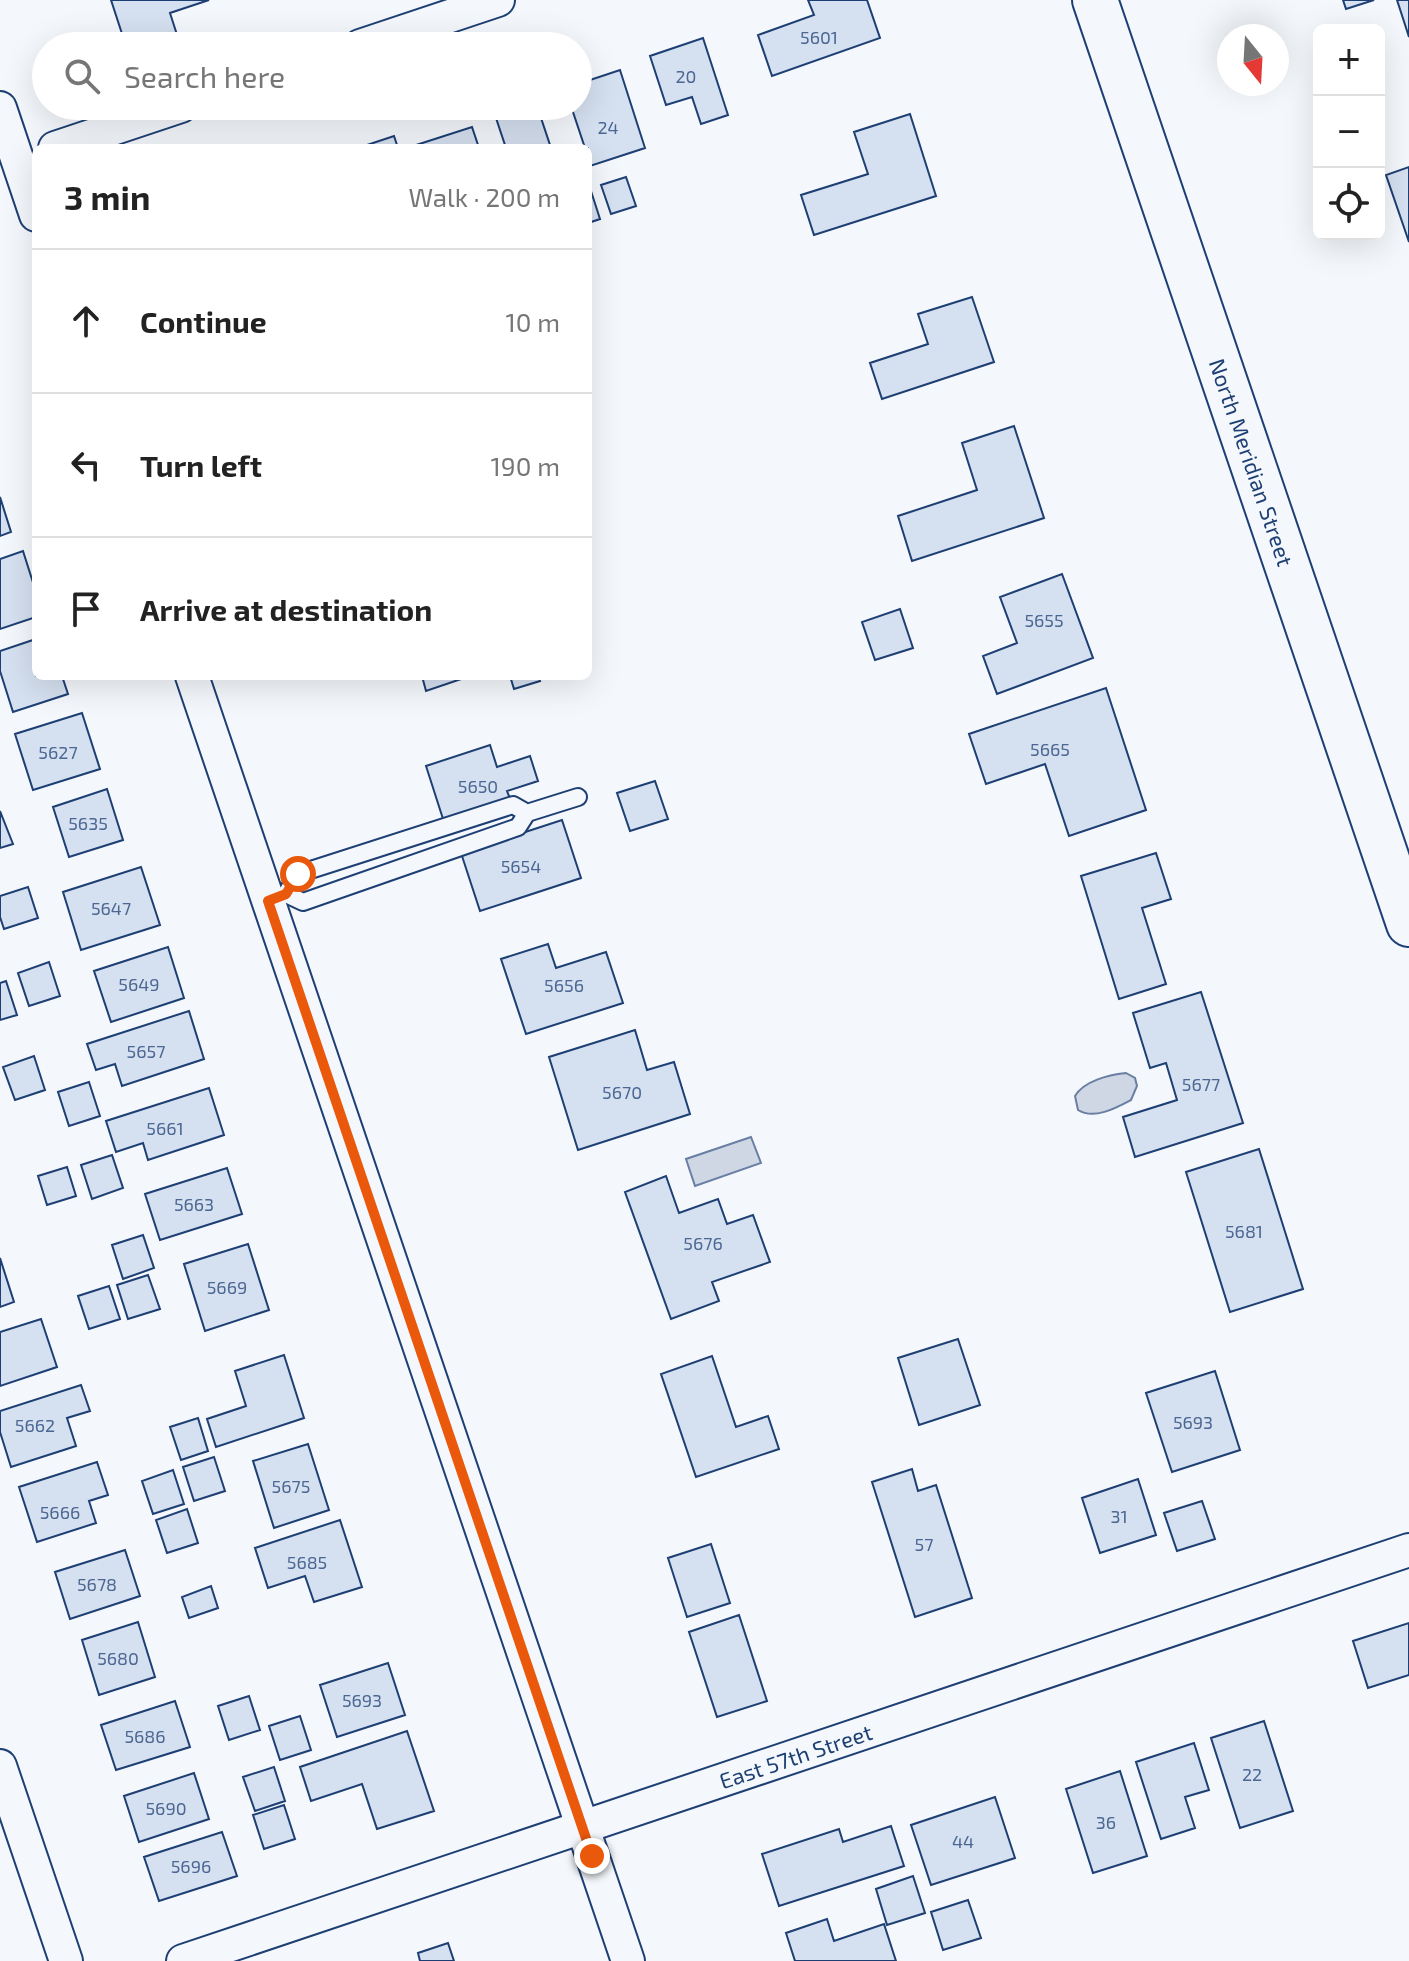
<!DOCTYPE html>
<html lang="en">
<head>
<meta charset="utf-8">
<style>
	body { margin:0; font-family:"Exo 2",sans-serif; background:#f6f6f6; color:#222 }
	.controls { position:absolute; right:24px; top:24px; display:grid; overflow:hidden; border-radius:12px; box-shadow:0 8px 32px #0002 }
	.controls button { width:72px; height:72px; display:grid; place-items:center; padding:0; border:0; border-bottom:2px solid #e0e0e0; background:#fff; color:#222; font:40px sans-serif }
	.compass { position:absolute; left:1217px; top:24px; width:72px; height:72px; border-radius:50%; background:#fff; box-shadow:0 8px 32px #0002; rotate:162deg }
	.stop { position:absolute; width:24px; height:24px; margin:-18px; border:6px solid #ea580c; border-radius:50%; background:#fff }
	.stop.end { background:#ea580c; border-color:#fff; box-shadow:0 2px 8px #0008 }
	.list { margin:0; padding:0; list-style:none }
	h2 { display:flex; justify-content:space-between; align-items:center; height:104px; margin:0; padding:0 32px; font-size:34px }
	h2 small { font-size:26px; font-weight:400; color:#767676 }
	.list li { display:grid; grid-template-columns:52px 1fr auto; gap:24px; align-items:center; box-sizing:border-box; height:144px; padding:0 32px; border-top:2px solid #e0e0e0 }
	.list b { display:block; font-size:30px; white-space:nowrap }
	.list em { font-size:26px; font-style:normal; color:#767676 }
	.icon { flex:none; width:44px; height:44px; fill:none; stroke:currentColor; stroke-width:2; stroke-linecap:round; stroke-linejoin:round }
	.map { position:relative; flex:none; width:1409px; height:1961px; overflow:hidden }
	.search { position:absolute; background:#fff; box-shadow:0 8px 32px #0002; left:32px; top:32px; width:560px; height:88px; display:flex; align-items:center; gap:20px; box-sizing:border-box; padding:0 28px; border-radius:44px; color:#767676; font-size:30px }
	.panel { position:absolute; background:#fff; box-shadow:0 8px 32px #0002; left:32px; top:144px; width:560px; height:536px; border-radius:12px }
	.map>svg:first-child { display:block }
	.water { fill:#cfd7e4; stroke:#687fa3; stroke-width:2 }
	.building { fill:#d5e0f0; stroke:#1d3f73; stroke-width:2 }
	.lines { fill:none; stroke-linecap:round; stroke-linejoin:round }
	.service-casing { stroke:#1d3f73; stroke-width:20 }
	.minor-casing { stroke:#1d3f73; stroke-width:36 }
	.primary-casing { stroke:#1d3f73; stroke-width:48 }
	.service { stroke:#f4f7fb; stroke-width:16 }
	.minor { stroke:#f4f7fb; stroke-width:32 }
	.primary { stroke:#f4f7fb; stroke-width:44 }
	.route { stroke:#ea580c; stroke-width:10 }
	.labels { text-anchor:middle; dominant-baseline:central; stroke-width:6; stroke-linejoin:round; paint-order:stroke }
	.number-label { font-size:18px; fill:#4b6792 }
	.street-label { font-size:22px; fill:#1d3f73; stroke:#f4f7fb }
</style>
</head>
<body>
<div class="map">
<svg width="1409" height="1961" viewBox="0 0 1409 1961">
	<rect width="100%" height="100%" fill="#f4f7fb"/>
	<!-- water -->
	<path class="water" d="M1126 1073 1135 1078 1137 1086 1131 1100C1116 1108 1094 1120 1078 1110L1075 1096C1084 1081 1108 1075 1126 1073Z
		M751 1137 761 1163 695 1186 686 1159Z"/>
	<!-- building -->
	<path class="building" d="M111 0H209L170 13 179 41 162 46H126Z
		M808 0H867L880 38 772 76 758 35 814 15Z
		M1343 0H1374L1346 9Z
		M1397 0H1409V37Z
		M703 38 728 115 701 124 692 97 666 105 650 56Z
		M620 70 645 148 590 166 588 148H585L571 106H578V84Z
		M492 106H537L550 145 542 148H506Z
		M910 114 936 196 814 235 801 195 868 174 854 132Z
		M472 127 479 148H413V146Z
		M394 136 398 148H358Z
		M1409 167V242L1386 175Z
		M626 177 636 206 611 214 601 185Z
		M590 188 600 219 588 223V189Z
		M972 297 994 362 882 399 870 363 928 344 918 314Z
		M1014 426 1044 518 912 561 898 516 977 490 962 443Z
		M0 497 11 532 0 536Z
		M23 551 36 592V617L0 629V559Z
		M1062 574 1093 658 997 694 983 656 1017 643 1000 597Z
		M900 609 913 648 875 660 862 622Z
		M36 639V676H62L68 694 13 712 0 671V651Z
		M422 676H470L426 691Z
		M510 676H538L540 681 514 689Z
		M1106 688 1146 810 1069 836 1045 764 986 784 969 734Z
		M82 713 100 769 33 790 15 734Z
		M490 745 497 767 530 756 538 781 507 791 511 801 444 822 426 766Z
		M655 781 668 819 630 831 617 793Z
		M107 789 123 840 69 857 53 807Z
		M0 811 13 844 0 848Z
		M562 820 581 878 480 911 461 853Z
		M1156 853 1171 899 1142 908 1166 984 1119 999 1081 876Z
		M141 867 160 925 81 950 63 892Z
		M28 887 38 918 4 929 0 917V896Z
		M548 944 556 968 606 952 623 1003 526 1034 501 959Z
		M168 947 184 998 111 1022 94 971Z
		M49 962 60 996 29 1006 18 973Z
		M6 981 17 1015 0 1020V983Z
		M1201 992 1243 1123 1135 1157 1123 1117 1177 1100 1166 1063 1150 1068 1133 1013Z
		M189 1011 204 1059 122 1086 115 1064 96 1070 87 1044Z
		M635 1030 647 1070 674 1062 690 1114 578 1150 549 1057Z
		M34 1056 45 1090 15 1100 3 1067Z
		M89 1082 100 1116 69 1126 58 1092Z
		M209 1088 224 1135 148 1160 143 1143 116 1152 106 1121Z
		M1259 1149 1303 1289 1230 1312 1186 1172Z
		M112 1155 123 1188 92 1199 81 1165Z
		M67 1167 76 1196 47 1205 38 1176Z
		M227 1168 242 1214 160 1240 145 1194Z
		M666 1176 679 1213 718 1199 727 1224 753 1215 770 1262 712 1282 719 1301 671 1319 625 1192Z
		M143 1235 154 1268 123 1279 112 1245Z
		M248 1244 269 1310 205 1331 184 1264Z
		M0 1258 14 1302 0 1307Z
		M148 1275 160 1309 128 1319 117 1285Z
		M109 1286 120 1319 89 1329 78 1296Z
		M41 1319 57 1367 0 1386V1332Z
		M958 1339 980 1405 919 1425 898 1358Z
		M284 1355 304 1418 216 1447 207 1419 246 1406 235 1371Z
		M712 1356 736 1427 768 1416 779 1449 696 1477 661 1374Z
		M1215 1371 1240 1450 1172 1472 1146 1393Z
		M81 1385 90 1411 67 1418 76 1446 11 1467 0 1432V1411Z
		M198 1418 208 1451 181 1460 170 1427Z
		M308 1444 329 1510 274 1528 253 1461Z
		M214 1457 225 1491 194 1501 183 1467Z
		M97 1462 108 1495 89 1501 96 1523 37 1542 19 1487Z
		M912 1469 918 1491 936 1485 972 1598 915 1617 872 1482Z
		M173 1470 184 1504 153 1514 142 1481Z
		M1138 1479 1156 1535 1100 1553 1082 1498Z
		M1202 1501 1215 1539 1177 1551 1164 1513Z
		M187 1509 198 1543 167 1553 156 1520Z
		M340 1520 362 1587 314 1602 305 1576 268 1588 255 1548Z
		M711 1544 730 1603 687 1617 668 1558Z
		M125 1550 140 1596 70 1619 55 1572Z
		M211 1586 218 1608 189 1618 182 1597Z
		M739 1615 767 1701 717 1717 689 1632Z
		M138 1622 155 1677 99 1695 82 1640Z
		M1409 1623V1675L1368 1688 1353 1641Z
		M388 1663 405 1715 337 1737 320 1685Z
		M249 1696 260 1730 229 1740 218 1706Z
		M175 1701 190 1747 116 1770 101 1725Z
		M300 1716 311 1750 280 1760 269 1726Z
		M1264 1721 1293 1811 1240 1828 1211 1738Z
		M407 1731 434 1811 377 1829 362 1784 311 1801 300 1767Z
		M1194 1743 1209 1790 1185 1797 1195 1828 1161 1839 1136 1762Z
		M274 1767 285 1801 255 1811 243 1777Z
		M1120 1771 1147 1856 1093 1873 1066 1789Z
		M194 1773 209 1819 139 1842 124 1796Z
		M995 1797 1015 1858 931 1885 911 1825Z
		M284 1805 295 1839 264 1849 253 1815Z
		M891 1826 904 1866 779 1906 762 1854 839 1829 843 1842Z
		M222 1832 237 1876 159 1901 144 1857Z
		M913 1876 925 1913 887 1925 876 1889Z
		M968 1900 981 1938 943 1950 931 1912Z
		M827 1919 834 1941 884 1924 896 1961H795L786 1933Z
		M448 1943 454 1961H420L418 1953Z"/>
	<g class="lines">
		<!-- service casing -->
		<g class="service-casing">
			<path id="service" d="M286 894 303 902 518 827 527 813 578 797
				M277 897 286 894 298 874 513 805 527 813"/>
		</g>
		<!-- minor casing -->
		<g class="minor-casing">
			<g id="minor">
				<path d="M360 46 498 0"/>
				<path d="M0 108 36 215"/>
				<path d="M55 148 181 106"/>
				<path d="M192 676 628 1961"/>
				<path d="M0 1766 66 1961"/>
				<path id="s1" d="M183 1961 1409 1550"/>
			</g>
		</g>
		<!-- primary casing -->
		<g class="primary-casing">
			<g id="primary">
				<path id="s2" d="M1095 0 1409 924"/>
			</g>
		</g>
		<!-- service -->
		<use href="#service" class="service"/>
		<!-- minor -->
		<use href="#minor" class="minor"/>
		<!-- primary -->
		<use href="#primary" class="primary"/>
	</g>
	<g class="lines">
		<!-- route -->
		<path class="route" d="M298 874 286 894 268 901 592 1856"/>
	</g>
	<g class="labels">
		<!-- number labels -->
		<g class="number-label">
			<text x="819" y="37">5601</text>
			<text x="686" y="76">20</text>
			<text x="608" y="127">24</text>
			<text x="1044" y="620">5655</text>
			<text x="1050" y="749">5665</text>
			<text x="58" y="752">5627</text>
			<text x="478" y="786">5650</text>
			<text x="88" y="823">5635</text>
			<text x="521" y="866">5654</text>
			<text x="111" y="908">5647</text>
			<text x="139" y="984">5649</text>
			<text x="564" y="985">5656</text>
			<text x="146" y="1051">5657</text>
			<text x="1201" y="1084">5677</text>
			<text x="622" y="1092">5670</text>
			<text x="165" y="1128">5661</text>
			<text x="194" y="1204">5663</text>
			<text x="1244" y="1231">5681</text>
			<text x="703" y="1243">5676</text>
			<text x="227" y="1287">5669</text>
			<text x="1193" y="1422">5693</text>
			<text x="35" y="1425">5662</text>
			<text x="291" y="1486">5675</text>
			<text x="60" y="1512">5666</text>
			<text x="1119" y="1516">31</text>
			<text x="924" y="1544">57</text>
			<text x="307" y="1562">5685</text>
			<text x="97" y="1584">5678</text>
			<text x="118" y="1658">5680</text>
			<text x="362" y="1700">5693</text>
			<text x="145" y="1736">5686</text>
			<text x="1252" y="1774">22</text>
			<text x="166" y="1808">5690</text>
			<text x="1106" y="1822">36</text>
			<text x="963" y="1841">44</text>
			<text x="191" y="1866">5696</text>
		</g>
		<!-- street labels -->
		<g class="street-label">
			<text stroke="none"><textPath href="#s2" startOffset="488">North Meridian Street</textPath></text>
			<text stroke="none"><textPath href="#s1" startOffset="646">East 57th Street</textPath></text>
		</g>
	</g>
</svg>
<div class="controls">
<button>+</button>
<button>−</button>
<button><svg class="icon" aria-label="locate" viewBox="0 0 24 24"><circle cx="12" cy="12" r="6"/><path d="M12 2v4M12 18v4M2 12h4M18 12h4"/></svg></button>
</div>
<svg class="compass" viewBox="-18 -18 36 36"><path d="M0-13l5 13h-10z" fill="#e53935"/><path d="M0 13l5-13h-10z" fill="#767676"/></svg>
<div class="stop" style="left:298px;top:874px"></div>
<div class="stop end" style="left:592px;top:1856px"></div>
<div class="search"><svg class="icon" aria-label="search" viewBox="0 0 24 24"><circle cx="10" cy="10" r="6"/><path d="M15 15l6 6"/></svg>Search here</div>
<section class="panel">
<h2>3 min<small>Walk · 200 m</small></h2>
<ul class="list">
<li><svg class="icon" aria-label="ahead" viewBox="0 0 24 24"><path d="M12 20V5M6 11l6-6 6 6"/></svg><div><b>Continue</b></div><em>10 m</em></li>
<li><svg class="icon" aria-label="left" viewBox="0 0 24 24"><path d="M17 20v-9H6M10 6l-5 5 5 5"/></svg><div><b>Turn left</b></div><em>190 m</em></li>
<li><svg class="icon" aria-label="arrive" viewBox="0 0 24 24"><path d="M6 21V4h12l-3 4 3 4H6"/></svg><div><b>Arrive at destination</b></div></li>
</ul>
</section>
</div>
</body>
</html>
